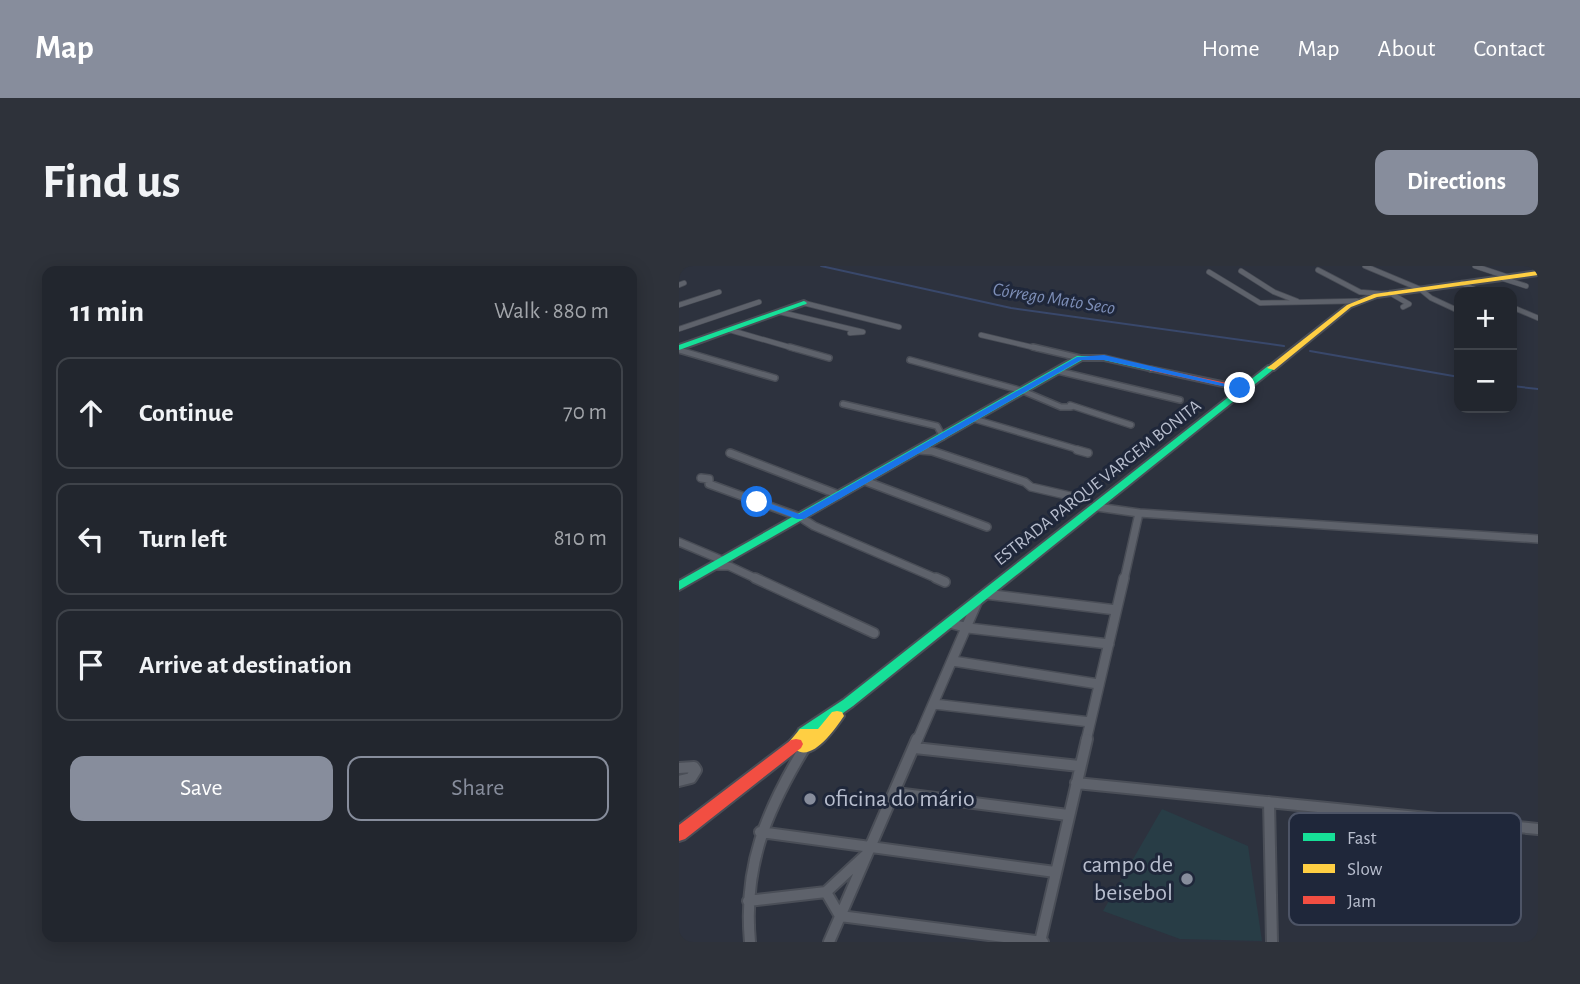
<!DOCTYPE html>
<html lang="en">
<head>
<meta charset="utf-8">
<style>
	body { margin:0; font-family:"Alegreya Sans",sans-serif; background:#2e323a; color:#f1f3f6 }
	.controls { position:absolute; right:21px; top:21px; display:grid; overflow:hidden; border-radius:14px; box-shadow:0 4px 18px #0003 }
	.controls button { width:63px; height:63px; display:grid; place-items:center; padding:0; border:0; border-bottom:2px solid #3f434a; background:#22262e; color:#f1f3f6; font:35px sans-serif }
	.stop { position:absolute; width:21px; height:21px; margin:-16px; border:5px solid #1a73e8; border-radius:50%; background:#fff }
	.stop.end { background:#1a73e8; border-color:#fff; box-shadow:0 2px 7px #0008 }
	.list { margin:0; padding:0; list-style:none }
	h2 { display:flex; justify-content:space-between; align-items:center; height:91px; margin:0; padding:0 28px; font-size:30px }
	h2 small { font-size:23px; font-weight:400; color:#a2a5aa }
	.list li { display:grid; grid-template-columns:46px 1fr auto; gap:21px; align-items:center; box-sizing:border-box; height:112px; margin:0 14px 14px; padding:0 14px; border:2px solid #3f434a; border-radius:14px }
	.list b { display:block; font-size:26px; white-space:nowrap }
	.list em { font-size:23px; font-style:normal; color:#a2a5aa }
	.actions { display:flex; gap:14px; padding:21px 28px }
	.actions a { flex:1; padding:16px 0; border:2px solid #878d9c; border-radius:14px; text-align:center; font-size:24px; color:#878d9c }
	.actions .main { background:#878d9c; color:#fff }
	.icon { flex:none; width:38px; height:38px; fill:none; stroke:currentColor; stroke-width:2; stroke-linecap:round; stroke-linejoin:round }
	.map { position:relative; flex:none; width:859px; height:676px; overflow:hidden; border-radius:14px }
	header { display:flex; align-items:center; gap:42px; box-sizing:border-box; height:98px; padding:0 35px; background:#878d9c; color:#fff }
	header strong { font-size:33px }
	nav { display:flex; gap:38px; margin-inline-start:auto; font-size:24px }
	.intro { display:flex; align-items:center; justify-content:space-between; box-sizing:border-box; height:168px; padding:0 42px }
	h1 { margin:0; font-size:49px }
	.button { padding:18px 32px; border-radius:14px; background:#878d9c; color:#fff; font-size:24px; font-weight:700 }
	main { display:flex; gap:42px; padding:0 42px }
	aside { flex:1; background:#22262e; border-radius:14px; box-shadow:0 4px 18px #0003 }
	.map>svg:first-child { display:block }
	.green { fill:#283d46 }
	.lines { fill:none; stroke-linecap:round; stroke-linejoin:round }
	.stream { stroke:#39486b; stroke-width:2 }
	.street-far4-casing { stroke:#4a4e57; stroke-width:6 }
	.street-far3-casing { stroke:#4a4e57; stroke-width:8 }
	.street-far2-casing { stroke:#4a4e57; stroke-width:10 }
	.street-far1-casing { stroke:#4a4e57; stroke-width:12 }
	.street-casing { stroke:#4a4e57; stroke-width:14 }
	.fast-casing { stroke:#4a4e57; stroke-width:4 }
	.slow-casing { stroke:#4a4e57; stroke-width:4 }
	.jam-casing { stroke:#4a4e57; stroke-width:4 }
	.street-far4 { stroke:#5e626b; stroke-width:4.5 }
	.street-far3 { stroke:#5e626b; stroke-width:5 }
	.street-far2 { stroke:#5e626b; stroke-width:7 }
	.street-far1 { stroke:#5e626b; stroke-width:9 }
	.street { stroke:#5e626b; stroke-width:10 }
	.fast { fill:#16e098; fill-rule:evenodd }
	.slow { fill:#ffcf43; fill-rule:evenodd }
	.jam { fill:#f24e42; fill-rule:evenodd }
	.route { fill:#1a73e8 }
	.poi-dot { fill:#878d9c; stroke:#1f273a; stroke-width:2.5 }
	.labels { text-anchor:middle; dominant-baseline:central; stroke-width:6; stroke-linejoin:round; paint-order:stroke }
	.far-street-label { font-size:18px; fill:#b8bece; stroke:#1f273a }
	.far-water-label { font-size:19px; font-style:italic; fill:#7d8eb7; stroke:#1f273a }
	.near-poi-label { font-size:24px; fill:#b8bece; stroke:#1f273a; text-anchor:start }
	.key { fill:#1f273a; stroke:#4d5466; stroke-width:2 }
	.key-label { font-size:19px; fill:#b8bece }
</style>
</head>
<body>
<header>
<strong>Map</strong>
<nav><a>Home</a><a>Map</a><a>About</a><a>Contact</a></nav>
</header>
<div class="intro"><h1>Find us</h1><a class="button">Directions</a></div>
<main>
<aside>
<h2>11 min<small>Walk · 880 m</small></h2>
<ul class="list">
<li><svg class="icon" aria-label="ahead" viewBox="0 0 24 24"><path d="M12 20V5M6 11l6-6 6 6"/></svg><div><b>Continue</b></div><em>70 m</em></li>
<li><svg class="icon" aria-label="left" viewBox="0 0 24 24"><path d="M17 20v-9H6M10 6l-5 5 5 5"/></svg><div><b>Turn left</b></div><em>810 m</em></li>
<li><svg class="icon" aria-label="arrive" viewBox="0 0 24 24"><path d="M6 21V4h12l-3 4 3 4H6"/></svg><div><b>Arrive at destination</b></div></li>
</ul>
<div class="actions"><a class="main">Save</a><a>Share</a></div>
</aside>
<div class="map">
<svg width="859" height="676" viewBox="0 0 859 676">
	<rect width="100%" height="100%" fill="#2d323e"/>
	<!-- green -->
	<path class="green" d="M483 543 569 580 583 675 501 673 424 645Z"/>
	<g class="lines">
		<!-- stream -->
		<path class="stream" d="M142 0 332 42 605 80
			M631 85 780 111
			M833 120 859 123"/>
		<!-- street-far4 casing -->
		<g class="street-far4-casing">
			<path id="street-far4" d="M686 0 741 23 752 32 780 45
				M796 0 829 11
				M639 4 681 26 707 28
				M562 5 595 26 618 35
				M530 6 581 37 678 35
				M825 13 847 20
				M783 17 800 26
				M0 19 5 17
				M711 27 730 38 724 41
				M125 37 220 61
				M0 39 40 26
				M833 41 859 52
				M101 46 184 66 171 67 173 65
				M0 63 80 36
				M51 64 117 83
				M302 69 361 83"/>
		</g>
		<!-- street-far3 casing -->
		<g class="street-far3-casing">
			<path id="street-far3" d="M111 81 150 92
				M354 81 401 92
				M0 84 96 112
				M231 94 344 125 382 141H392
				M379 105 501 134
				M164 138 258 160 264 171
				M391 139 452 159
				M295 153 404 185
				M240 184 254 185"/>
		</g>
		<!-- street-far2 casing -->
		<g class="street-far2-casing">
			<path id="street-far2" d="M240 184 253 185 346 216 352 221 391 230
				M398 184 409 187
				M51 187 160 229
				M22 212 30 213V218L121 251 135 260 261 314
				M186 215 308 261
				M418 241 460 247 859 273
				M0 276 45 295
				M35 300H50L80 314
				M445 314 460 247"/>
		</g>
		<!-- street-far1 casing -->
		<g class="street-far1-casing">
			<path id="street-far1" d="M76 312 195 367
				M257 312 266 316
				M306 328 437 344
				M270 357 289 362 430 378
				M274 395 419 418
				M255 438 411 456
				M238 475 299 334
				M407 475 445 312"/>
		</g>
		<!-- street casing -->
		<g class="street-casing">
			<path id="street" d="M236 482 400 500
				M0 502 15 501 17 504 12 512 0 515
				M397 517 859 563
				M217 527 389 549
				M590 536 593 676
				M81 566 376 606
				M147 626 161 650 364 676
				M69 635 147 626 188 588
				M71 676C64 600 87 545 126 481
				M150 676 238 473
				M361 676 408 473"/>
		</g>
		<!-- fast casing -->
		<g class="fast-casing">
			<path id="fast" d="M125 35 128 37 127 38 0 84V79Z
				M398 90H425L478 103 474 105 425 94H403L0 324V315Z
				M589 100 596 102 174 440 130 471 125 472 120 471 118 467 120 463 164 434Z"/>
		</g>
		<!-- slow casing -->
		<g class="slow-casing">
			<path id="slow" d="M859 5V9L698 31 672 41 595 104 588 102 668 39 695 28Z
				M158 445 163 446 165 450C154 466 127 505 110 476L121 463H139L153 446Z"/>
		</g>
		<!-- jam casing -->
		<g class="jam-casing">
			<path id="jam" d="M471 101 567 121 571 123 567 125 474 105H471Z
				M117 473 122 474 124 478 122 482 6 573 0 575V559L112 474Z"/>
		</g>
		<!-- street-far4 -->
		<use href="#street-far4" class="street-far4"/>
		<!-- street-far3 -->
		<use href="#street-far3" class="street-far3"/>
		<!-- street-far2 -->
		<use href="#street-far2" class="street-far2"/>
		<!-- street-far1 -->
		<use href="#street-far1" class="street-far1"/>
		<!-- street -->
		<use href="#street" class="street"/>
		<!-- fast -->
		<use href="#fast" class="fast"/>
		<!-- slow -->
		<use href="#slow" class="slow"/>
		<!-- jam -->
		<use href="#jam" class="jam"/>
	</g>
	<!-- route -->
	<path class="route" d="M425 89 564 122 561 124 425 94H402L125 253H118L73 236 81 234 120 248 398 91Z"/>
	<!-- markers -->
	<g class="poi-dot">
		<circle cx="131" cy="533" r="7"/>
		<circle cx="508" cy="613" r="7"/>
	</g>
	<g class="labels">
		<!-- far-street labels -->
		<g class="far-street-label">
			<text transform="translate(419 217) rotate(-38)">ESTRADA PARQUE VARGEM BONITA</text>
		</g>
		<!-- far-water labels -->
		<g class="far-water-label">
			<text transform="translate(375 33) rotate(9)">Córrego Mato Seco</text>
		</g>
		<!-- near-poi labels -->
		<g class="near-poi-label">
			<text x="145" y="533">oficina do mário</text>
			<text x="494" y="599" text-anchor="end">campo de<tspan x="494" dy="28">beisebol</tspan></text>
		</g>
	</g>
	<!-- legend -->
	<rect x="610" y="547" width="232" height="112" rx="10" class="key"/>
	<rect x="624" y="567" width="32" height="8" fill="#16e098"/>
	<rect x="624" y="598" width="32" height="9" fill="#ffcf43"/>
	<rect x="624" y="630" width="32" height="8" fill="#f24e42"/>
	<g class="key-label">
		<text x="668" y="578">Fast</text>
		<text x="668" y="609">Slow</text>
		<text x="668" y="641">Jam</text>
	</g>
</svg>
<div class="controls">
<button>+</button>
<button>−</button>
</div>
<div class="stop" style="left:78px;top:236px"></div>
<div class="stop end" style="left:561px;top:122px"></div>
</div>
</main>
</body>
</html>
